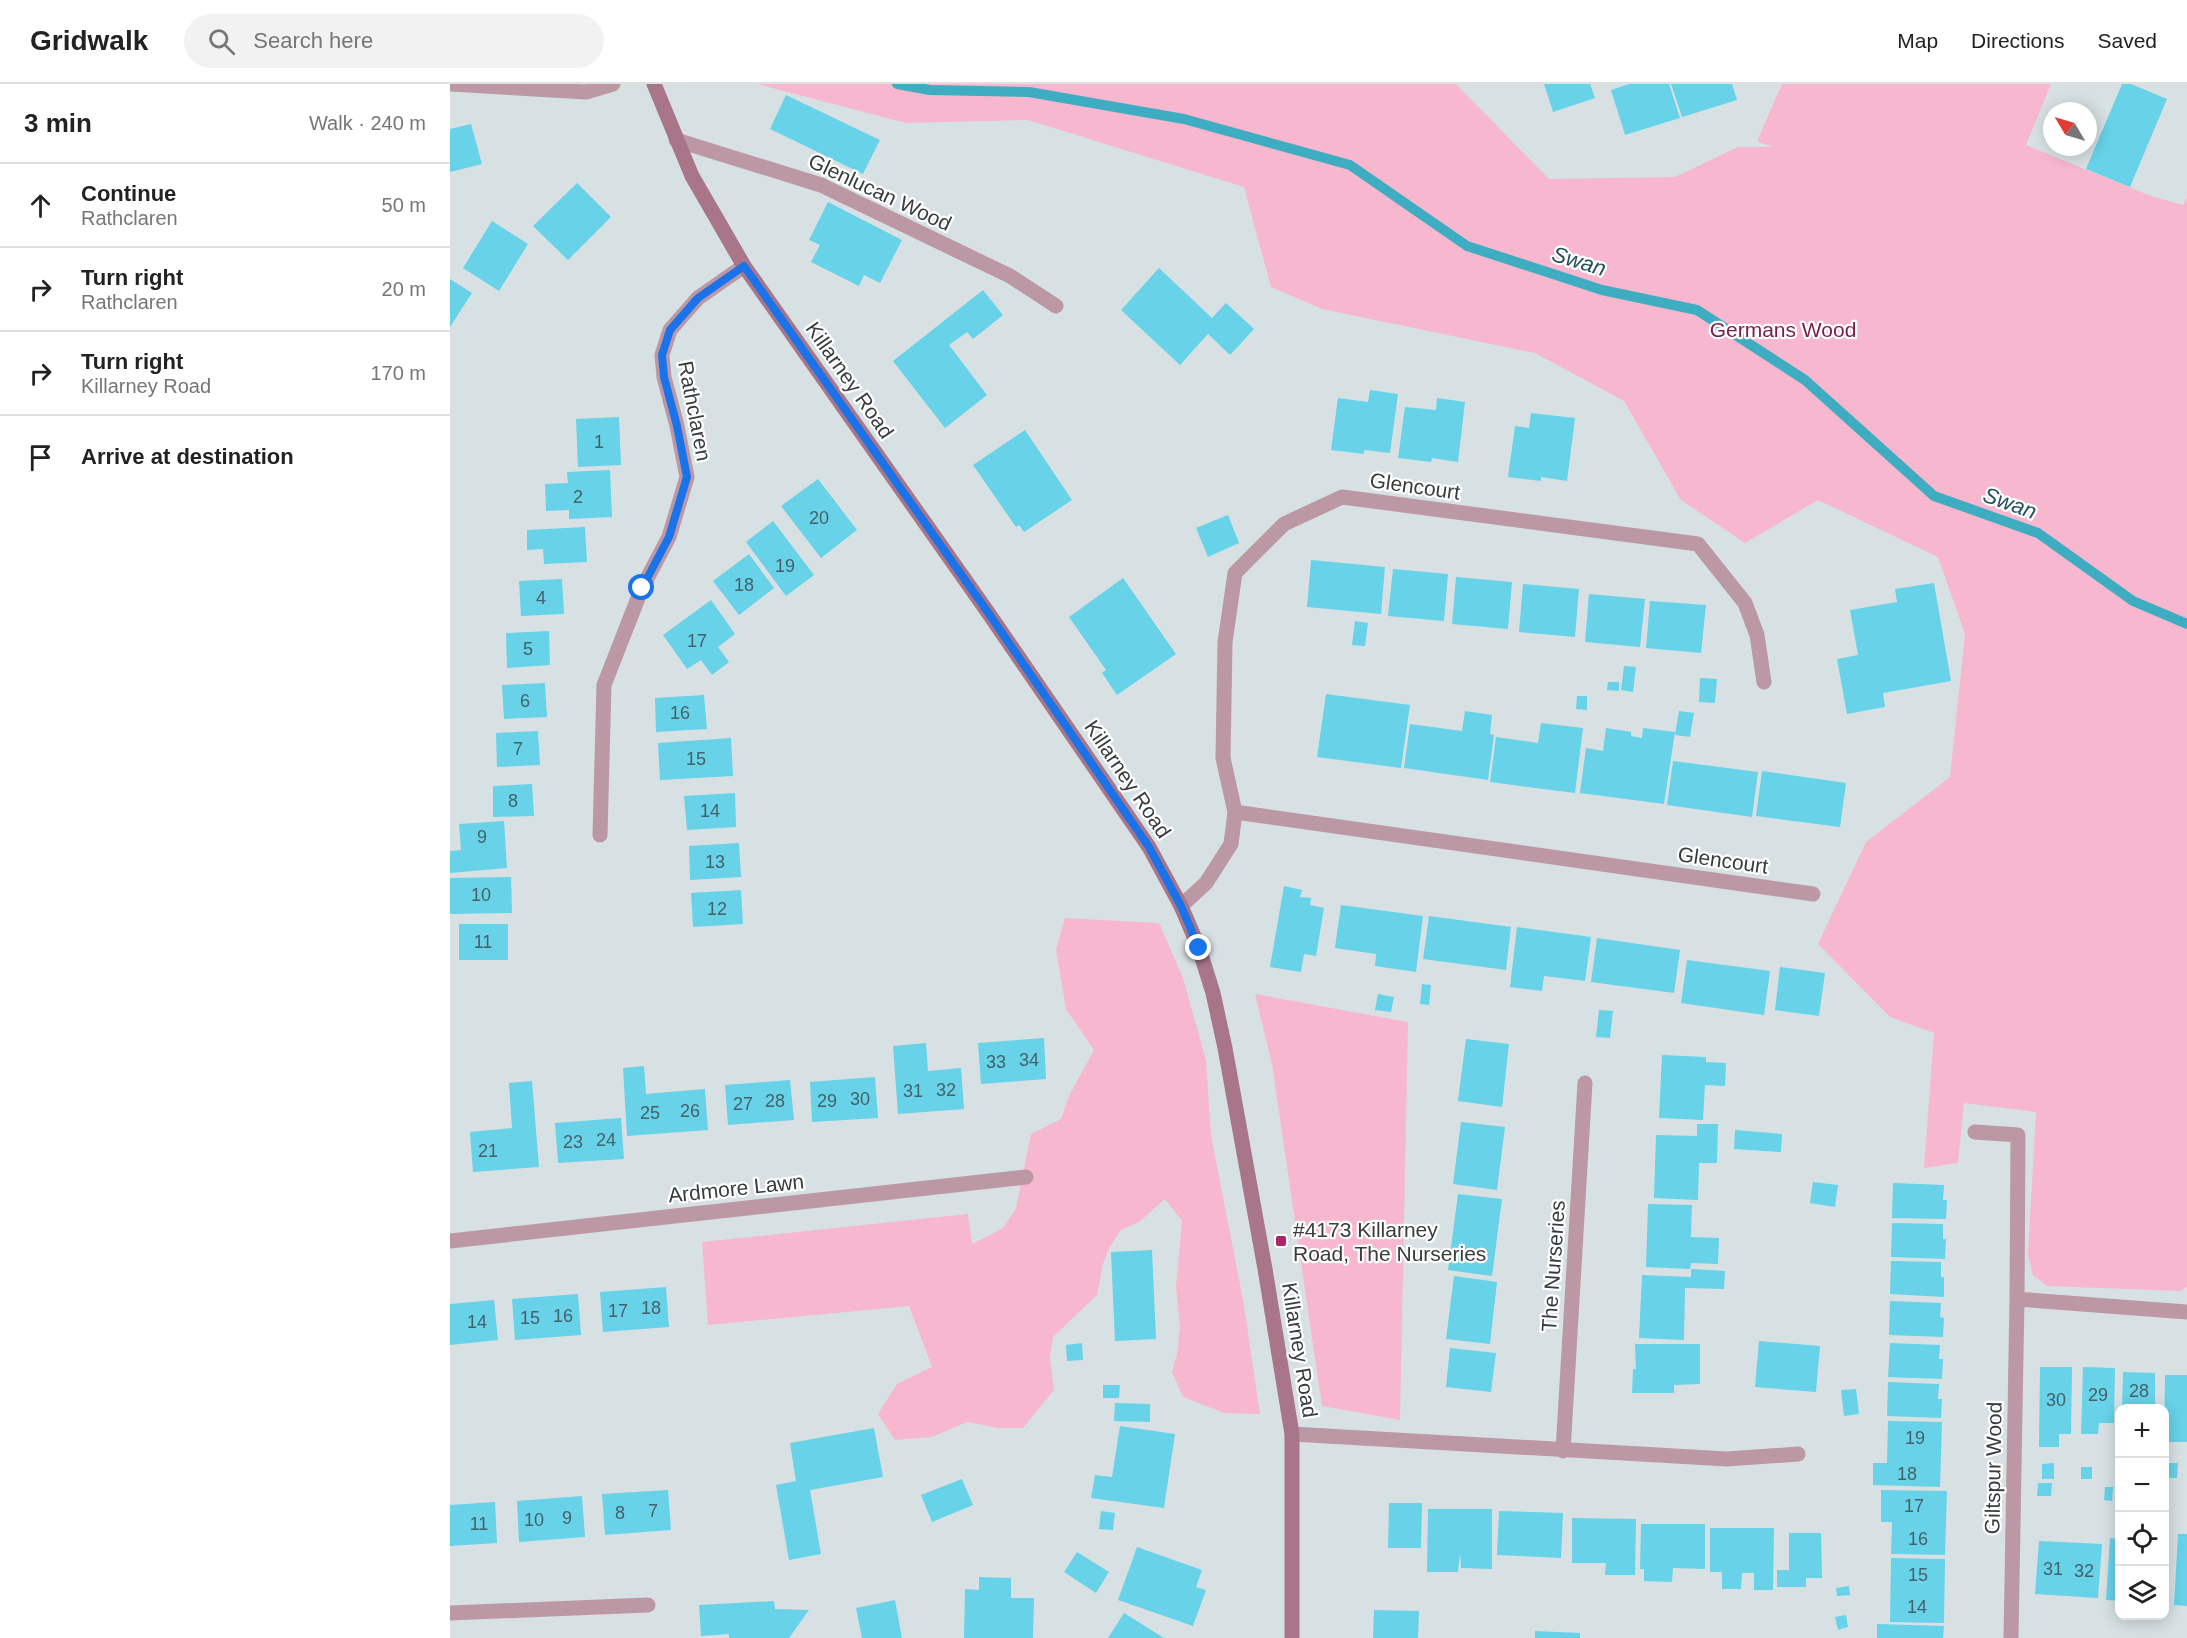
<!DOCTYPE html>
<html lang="en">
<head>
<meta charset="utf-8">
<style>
	body { margin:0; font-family:Helvetica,sans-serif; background:#f2f2f2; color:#222 }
	.controls { position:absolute; right:18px; bottom:18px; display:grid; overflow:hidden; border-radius:12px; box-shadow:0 3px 15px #0003 }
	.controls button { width:54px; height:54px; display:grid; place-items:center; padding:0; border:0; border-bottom:2px solid #e0e0e0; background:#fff; color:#222; font:30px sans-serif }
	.compass { position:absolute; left:1593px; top:18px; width:54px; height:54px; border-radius:50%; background:#fff; box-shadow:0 3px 15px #0003; rotate:308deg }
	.stop { position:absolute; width:18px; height:18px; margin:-14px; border:4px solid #1a73e8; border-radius:50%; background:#fff }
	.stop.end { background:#1a73e8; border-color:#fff; box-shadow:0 2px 6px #0008 }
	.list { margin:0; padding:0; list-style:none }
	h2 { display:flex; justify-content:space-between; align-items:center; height:78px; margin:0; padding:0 24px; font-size:26px }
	h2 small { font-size:20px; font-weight:400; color:#767676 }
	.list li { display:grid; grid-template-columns:39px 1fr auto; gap:18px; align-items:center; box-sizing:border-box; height:84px; padding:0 24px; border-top:2px solid #e0e0e0 }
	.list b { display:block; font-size:22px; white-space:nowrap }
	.list p { margin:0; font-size:20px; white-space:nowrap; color:#767676 }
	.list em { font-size:20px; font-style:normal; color:#767676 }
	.icon { flex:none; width:33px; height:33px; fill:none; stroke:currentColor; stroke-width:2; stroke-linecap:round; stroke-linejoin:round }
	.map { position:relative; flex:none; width:1737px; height:1554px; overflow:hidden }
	header { display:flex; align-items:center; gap:36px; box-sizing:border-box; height:84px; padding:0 30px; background:#fff; border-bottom:2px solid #e0e0e0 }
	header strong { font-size:28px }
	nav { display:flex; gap:33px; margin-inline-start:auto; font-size:21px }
	.search { width:420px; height:54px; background:#f2f2f2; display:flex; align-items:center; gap:15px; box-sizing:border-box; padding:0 21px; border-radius:33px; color:#767676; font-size:22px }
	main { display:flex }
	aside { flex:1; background:#fff }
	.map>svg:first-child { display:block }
	.green { fill:#f6b7cf }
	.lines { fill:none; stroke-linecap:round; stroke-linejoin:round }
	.stream { stroke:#3eadc2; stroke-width:10 }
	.building { fill:#67d2e8 }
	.street { stroke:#bc98a5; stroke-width:15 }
	.secondary { stroke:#a97589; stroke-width:15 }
	.route { stroke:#1a73e8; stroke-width:8 }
	.poi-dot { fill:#ac256a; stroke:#fff; stroke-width:2 }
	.labels { text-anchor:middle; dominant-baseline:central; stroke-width:4.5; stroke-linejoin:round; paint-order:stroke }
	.number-label { font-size:18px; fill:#446268 }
	.street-label { font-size:21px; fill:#383c3d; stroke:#fff }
	.park-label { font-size:21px; fill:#791d4b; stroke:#fff }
	.poi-label { font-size:21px; fill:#383c3d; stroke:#fff; text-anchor:start }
	.water-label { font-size:22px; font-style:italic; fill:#22515b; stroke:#fff }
</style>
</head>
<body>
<header>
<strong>Gridwalk</strong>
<div class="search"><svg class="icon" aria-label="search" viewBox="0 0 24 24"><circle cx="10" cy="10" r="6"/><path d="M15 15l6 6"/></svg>Search here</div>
<nav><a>Map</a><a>Directions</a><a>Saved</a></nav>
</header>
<main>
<aside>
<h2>3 min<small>Walk · 240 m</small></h2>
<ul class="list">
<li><svg class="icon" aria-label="ahead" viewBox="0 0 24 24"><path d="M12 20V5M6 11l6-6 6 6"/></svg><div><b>Continue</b><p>Rathclaren</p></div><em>50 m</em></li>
<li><svg class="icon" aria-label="right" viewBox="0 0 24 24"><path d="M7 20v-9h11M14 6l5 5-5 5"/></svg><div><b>Turn right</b><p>Rathclaren</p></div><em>20 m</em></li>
<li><svg class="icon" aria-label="right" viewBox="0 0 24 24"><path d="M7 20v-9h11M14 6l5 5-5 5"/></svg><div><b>Turn right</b><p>Killarney Road</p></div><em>170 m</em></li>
<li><svg class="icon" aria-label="arrive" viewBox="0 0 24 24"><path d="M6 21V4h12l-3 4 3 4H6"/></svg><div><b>Arrive at destination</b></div></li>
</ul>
</aside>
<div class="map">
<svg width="1737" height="1554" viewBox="0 0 1737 1554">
	<rect width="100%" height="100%" fill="#d7e1e3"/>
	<!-- green -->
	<path class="green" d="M307 0H1006L1099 95 1225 93 1288 63H1322L1307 57 1332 0H1601L1576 61 1701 112 1733 121 1737 114V1202L1731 1207 1597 1202 1583 1191 1578 1171 1586 1028 1514 1019 1508 1079 1474 1084 1484 949 1440 933 1368 860 1416 758 1500 693 1515 550 1488 473 1368 416 1295 459 1231 416 1174 317 1085 269 872 225 821 203 794 103 578 36 456 39Z
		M615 834 709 839 733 894 756 976 761 1051 794 1221 810 1330 774 1329 733 1313 722 1288 727 1270 730 1244 726 1203 732 1137 715 1115 689 1138 671 1146 659 1164 653 1180 647 1211 603 1253 600 1274 604 1306 573 1344H548L517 1338 482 1353 445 1356 428 1330 447 1300 482 1283 459 1222 258 1241 252 1158 518 1130 522 1160 553 1144 566 1124 581 1050 611 1035 619 1012 644 966 616 925 606 865Z
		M805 910 958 938 950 1336 872 1322 822 980Z"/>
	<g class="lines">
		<!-- stream -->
		<path class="stream" d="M447 0 480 6 579 8 734 35 900 81 1017 162 1152 206 1247 226 1355 296 1484 412 1588 449 1683 517 1737 540"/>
	</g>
	<!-- building -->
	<path class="building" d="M1094 0H1140L1145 14 1103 28Z
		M1179 0H1219L1230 34 1175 51 1161 6Z
		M1221 0H1282L1287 16 1232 33Z
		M1672 0H1681L1717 15 1680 103 1636 85Z
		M336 11 430 56 413 90 320 45Z
		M21 40 32 80 0 88V45Z
		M127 99 161 133 118 176 83 142Z
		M378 118 452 156 430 199 414 191 409 202 361 178 370 161 359 156Z
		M42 137 78 160 49 207 13 184Z
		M709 184 762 234 776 219 804 245 780 271 758 250 730 281 671 226Z
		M0 195 22 209 0 243Z
		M533 206 553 231 523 255 517 248 499 261 537 311 495 344 443 277Z
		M920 306 948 310 940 369 914 366V370L881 366 888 314 918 318Z
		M987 314 1015 318 1008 378 982 374 981 378 948 374 955 323 986 326Z
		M1081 329 1125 334 1117 397 1091 393V397L1058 393 1065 342 1079 344Z
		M169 333 171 381 128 383 126 335Z
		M575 346 622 416 574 448 569 441 566 443 523 381Z
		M160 386 162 433 119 435V426L96 427 95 400 118 399 117 388Z
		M368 395 407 446 371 474 331 422Z
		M778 431 789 459 758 473 746 444Z
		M323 437 364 491 336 512 296 458Z
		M135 443 137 478 94 480 93 465 77 466V446Z
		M299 470 324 504 289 531 263 497Z
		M861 476 935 483 931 530 857 523Z
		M943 485 998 490 994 537 938 532Z
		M1006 493 1062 498 1058 545 1002 540Z
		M673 494 726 570 667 611 652 589 656 586 619 533Z
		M112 495 114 530 71 532 69 497Z
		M1484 499 1501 597 1433 609 1435 623 1397 630 1387 575 1408 571 1400 526 1447 518 1445 505Z
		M1073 500 1129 505 1125 553 1069 548Z
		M1139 510 1195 515 1190 563 1135 558Z
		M261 516 285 550 268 563 279 578 262 591 251 576 237 585 213 551Z
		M1200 517 1256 521 1251 569 1196 564Z
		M905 537 918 539 915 562 902 561Z
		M99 547 100 581 57 584 56 549Z
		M1174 582 1186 583 1183 608 1171 606Z
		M1250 594 1267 595 1265 619 1249 618Z
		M1158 598H1169V607L1157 606Z
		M95 599 97 633 54 635 52 601Z
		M876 610 960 621 951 684 867 673Z
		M254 611 257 645 206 648 205 614Z
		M1127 612H1137V626L1126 625Z
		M1015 627 1042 631 1040 650 1044 651 1038 696 954 684 960 640 1012 647Z
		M1229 627 1244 629 1240 653 1225 651Z
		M1091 639 1133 644 1125 709 1040 698 1046 653 1088 659Z
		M1156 644 1181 648V652L1192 654 1193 644 1225 648 1214 720 1130 709 1136 664 1153 667Z
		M88 647 90 681 47 683 46 649Z
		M281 654 283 692 210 696 208 659Z
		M1223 677 1308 688 1302 733 1217 721Z
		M1312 687 1396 699 1390 743 1306 732Z
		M82 700 84 732 43 733V702Z
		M285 709 286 743 237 746 234 712Z
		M54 737 57 784 0 789V767L11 766 9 740Z
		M289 759 291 793 240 796 239 762Z
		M61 793 62 829 0 830V794Z
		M834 802 852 806 850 813 861 814 860 821 874 824 866 872 854 870 851 888 820 883Z
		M291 806 293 840 243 843 241 809Z
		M891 821 973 832 966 888 925 882 926 870 885 864Z
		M979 832 1061 843 1056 886 973 875Z
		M9 840H58V876H9Z
		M1067 843 1141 853 1135 897 1094 892 1092 907 1060 903Z
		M1147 854 1230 866 1224 909 1141 898Z
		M1237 876 1320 887 1314 931 1231 919Z
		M1330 883 1375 889 1369 932 1325 926Z
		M972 900 981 901 979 921 970 920Z
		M928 910 944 913 941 928 925 926Z
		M1149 926 1163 927 1160 954 1146 953Z
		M594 954 596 995 531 1000 528 959Z
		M1016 955 1059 960 1052 1023 1008 1017Z
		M476 959 478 987 511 984 514 1025 448 1030 443 962Z
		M1212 971 1256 973V978L1276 979 1275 1002 1255 1001 1253 1036 1209 1034Z
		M194 982 196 1010 255 1005 258 1046 177 1052 173 984Z
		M425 993 428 1034 362 1038 360 998Z
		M340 996 344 1036 278 1041 275 1001Z
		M82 997 89 1083 23 1088 20 1048 62 1044 59 999Z
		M171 1034 174 1075 108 1079 105 1039Z
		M1011 1038 1055 1043 1047 1106 1003 1100Z
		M1247 1040H1268L1267 1079H1249L1248 1116 1204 1114 1206 1051 1247 1052Z
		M1285 1046 1332 1050 1331 1068 1284 1065Z
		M1363 1098 1388 1101 1385 1123 1360 1119Z
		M1443 1099 1494 1101 1493 1116H1497L1496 1135 1442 1134Z
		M1008 1110 1052 1115 1042 1192 998 1186Z
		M1198 1120 1242 1121 1241 1153 1269 1154 1268 1180 1241 1179 1240 1185 1196 1183Z
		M1442 1139 1493 1140V1155H1496L1495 1175 1441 1173Z
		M702 1166 706 1255 665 1257 661 1168Z
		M1441 1177 1491 1178V1193H1494V1213L1440 1210Z
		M1241 1185 1275 1187 1274 1205 1235 1204 1234 1256 1189 1254 1192 1191 1241 1193Z
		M1004 1192 1047 1198 1040 1260 996 1255Z
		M216 1203 219 1243 153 1248 150 1208Z
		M128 1210 131 1251 65 1256 62 1215Z
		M44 1216 48 1256 0 1261V1220Z
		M1440 1217 1491 1219 1490 1233 1494 1234 1493 1253 1439 1251Z
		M1309 1257 1370 1262 1366 1308 1305 1303Z
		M632 1259 633 1276 617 1277 616 1261Z
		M1440 1259 1490 1261 1489 1275H1493L1492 1295 1438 1293Z
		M1185 1260H1250V1300L1224 1301V1309H1182L1183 1285H1186Z
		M1000 1264 1046 1269 1041 1308 996 1303Z
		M1590 1283H1622L1621 1350H1609V1363H1589Z
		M1633 1283 1665 1284 1664 1339H1649L1648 1350H1631Z
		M1673 1288 1705 1289V1324H1672Z
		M1715 1291H1737V1358H1714Z
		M1438 1298 1489 1300 1488 1315H1492L1491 1334 1437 1332Z
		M653 1301H670L669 1314H653Z
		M1406 1305 1409 1330 1394 1332 1391 1306Z
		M665 1319 700 1320V1338L664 1337Z
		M1438 1337 1492 1338 1490 1403 1423 1401V1379H1437Z
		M670 1342 725 1350 714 1424 641 1414 645 1391 662 1393Z
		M424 1344 433 1393 360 1406 371 1470 339 1476 326 1401 346 1397 340 1359Z
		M1604 1379V1395H1592V1380Z
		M1718 1379H1728L1727 1394H1717Z
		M1631 1383H1642V1395H1631Z
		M512 1395 523 1421 482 1438 471 1411Z
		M1588 1399H1602L1601 1412H1587Z
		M1655 1403H1663L1662 1417 1654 1416Z
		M218 1406 221 1446 155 1451 152 1410Z
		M1431 1406 1497 1407 1495 1471 1441 1470 1442 1438H1431Z
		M132 1412 135 1453 69 1458 67 1417Z
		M45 1418 47 1459 0 1462V1421Z
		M939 1419H972L971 1464H938Z
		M978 1425H1042V1485L1011 1484 1010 1469 1008 1488H977Z
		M651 1427 665 1429 663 1446 649 1445Z
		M1049 1427 1113 1429 1111 1474 1047 1471Z
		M1122 1434 1186 1435 1185 1491H1155L1156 1479H1122Z
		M1191 1440H1255V1485L1223 1484 1222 1498 1194 1497V1485H1190Z
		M1260 1444H1324L1323 1506H1304V1489H1292L1291 1505H1272V1488H1260Z
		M1339 1449H1371L1372 1494H1356V1503H1327V1486H1339Z
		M1728 1450H1737V1522L1724 1521Z
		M1660 1454 1670 1455V1517L1656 1516Z
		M1589 1457 1652 1460 1648 1514 1585 1510Z
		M1714 1457H1719L1716 1499H1714Z
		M687 1463 752 1486 746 1503 756 1506 743 1542 668 1516Z
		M627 1468 659 1488 646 1509 614 1488Z
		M1441 1474 1495 1475 1494 1539 1440 1538Z
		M529 1493 561 1494V1514H584L583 1554H514L515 1505 529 1506Z
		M1399 1502 1400 1511 1387 1512 1386 1504Z
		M445 1516 452 1554H412L406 1524Z
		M324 1517 325 1525 359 1526 339 1554H279V1550L251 1552 249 1521Z
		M924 1526 969 1527 968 1554H923Z
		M674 1529 714 1554H658Z
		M1396 1531 1398 1543 1388 1546 1385 1533Z
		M1427 1540 1494 1542 1493 1554H1427Z
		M1085 1547 1130 1549V1554H1085Z"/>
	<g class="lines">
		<!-- street -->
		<path class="street" d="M0 0 136 8 163 0
			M226 56 371 101 560 192 606 222
			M785 728 1363 810
			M150 751 154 601 192 504 219 453 237 393 227 342 214 293 212 271 220 246 248 214 294 182
			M731 822 756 799 781 760 785 728 773 674 775 558 785 489 834 440 892 413 1248 460 1295 519 1307 551 1314 598
			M1525 1048 1568 1051 1567 1215 1561 1554
			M0 1157 576 1093
			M1567 1215 1737 1228
			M842 1350 1277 1375 1348 1370
			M1113 1367 1135 999
			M0 1529 198 1521"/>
		<!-- secondary -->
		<path class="secondary" d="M204 0 242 92 294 182 537 527 699 763 731 822 749 864 763 909 775 964 815 1185 842 1350V1554"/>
	</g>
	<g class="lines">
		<!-- route -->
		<path class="route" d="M192 504 219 453 237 393 227 342 214 293 212 271 220 246 248 214 294 182 537 527 699 763 731 822 749 864"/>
	</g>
	<!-- markers -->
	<rect class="poi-dot" x="825" y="1151" width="12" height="12" rx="3"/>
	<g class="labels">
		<!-- number labels -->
		<g class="number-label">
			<text x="149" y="358">1</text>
			<text x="128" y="413">2</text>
			<text x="369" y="434">20</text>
			<text x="335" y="482">19</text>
			<text x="294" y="501">18</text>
			<text x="91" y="514">4</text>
			<text x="247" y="557">17</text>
			<text x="78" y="565">5</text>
			<text x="75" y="617">6</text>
			<text x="230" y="629">16</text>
			<text x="68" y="665">7</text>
			<text x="246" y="675">15</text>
			<text x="63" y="717">8</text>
			<text x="260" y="727">14</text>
			<text x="32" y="753">9</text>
			<text x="265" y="778">13</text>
			<text x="31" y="811">10</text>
			<text x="267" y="825">12</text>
			<text x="33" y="858">11</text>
			<text x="579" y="976">34</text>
			<text x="546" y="978">33</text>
			<text x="496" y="1006">32</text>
			<text x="463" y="1007">31</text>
			<text x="410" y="1015">30</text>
			<text x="325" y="1017">28</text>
			<text x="377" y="1017">29</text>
			<text x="293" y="1020">27</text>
			<text x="240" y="1027">26</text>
			<text x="200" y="1029">25</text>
			<text x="156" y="1056">24</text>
			<text x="123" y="1058">23</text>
			<text x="38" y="1067">21</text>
			<text x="201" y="1224">18</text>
			<text x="168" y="1227">17</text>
			<text x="113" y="1232">16</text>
			<text x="80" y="1234">15</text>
			<text x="27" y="1238">14</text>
			<text x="1689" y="1307">28</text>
			<text x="1648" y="1311">29</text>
			<text x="1606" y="1316">30</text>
			<text x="1465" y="1354">19</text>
			<text x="1457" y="1390">18</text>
			<text x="1464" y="1422">17</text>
			<text x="203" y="1427">7</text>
			<text x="170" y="1429">8</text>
			<text x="117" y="1434">9</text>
			<text x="84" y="1436">10</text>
			<text x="29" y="1440">11</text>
			<text x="1468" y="1455">16</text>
			<text x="1603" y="1485">31</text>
			<text x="1634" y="1487">32</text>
			<text x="1468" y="1491">15</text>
			<text x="1467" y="1523">14</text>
		</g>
		<!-- street labels -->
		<g class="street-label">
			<text transform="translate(430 108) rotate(25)">Glenlucan Wood</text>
			<text transform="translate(400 296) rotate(55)">Killarney Road</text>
			<text transform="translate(245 327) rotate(79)">Rathclaren</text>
			<text transform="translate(965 402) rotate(8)">Glencourt</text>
			<text transform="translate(678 695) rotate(56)">Killarney Road</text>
			<text transform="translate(1273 776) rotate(8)">Glencourt</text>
			<text transform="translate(286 1104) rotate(-6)">Ardmore Lawn</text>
			<text transform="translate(1103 1182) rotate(-86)">The Nurseries</text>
			<text transform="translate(850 1266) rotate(81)">Killarney Road</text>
			<text transform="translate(1543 1384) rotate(-89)">Giltspur Wood</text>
		</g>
		<!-- park labels -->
		<g class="park-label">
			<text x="1333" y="245">Germans Wood</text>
		</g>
		<!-- poi labels -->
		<g class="poi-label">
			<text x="843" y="1145">#4173 Killarney<tspan x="843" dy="24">Road, The Nurseries</tspan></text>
		</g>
		<!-- water labels -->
		<g class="water-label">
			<text transform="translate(1129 177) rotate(17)">Swan</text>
			<text transform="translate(1560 419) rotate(20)">Swan</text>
		</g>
	</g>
</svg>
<div class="controls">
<button>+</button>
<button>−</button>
<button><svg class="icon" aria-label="locate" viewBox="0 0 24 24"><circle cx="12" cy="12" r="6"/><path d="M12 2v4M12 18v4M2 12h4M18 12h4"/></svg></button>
<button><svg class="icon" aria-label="layers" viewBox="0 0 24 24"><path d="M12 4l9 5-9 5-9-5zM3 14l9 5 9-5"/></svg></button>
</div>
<svg class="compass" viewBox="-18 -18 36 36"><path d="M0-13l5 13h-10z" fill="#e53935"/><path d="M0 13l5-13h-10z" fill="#767676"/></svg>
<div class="stop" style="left:192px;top:504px"></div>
<div class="stop end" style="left:749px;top:864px"></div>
</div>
</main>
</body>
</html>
